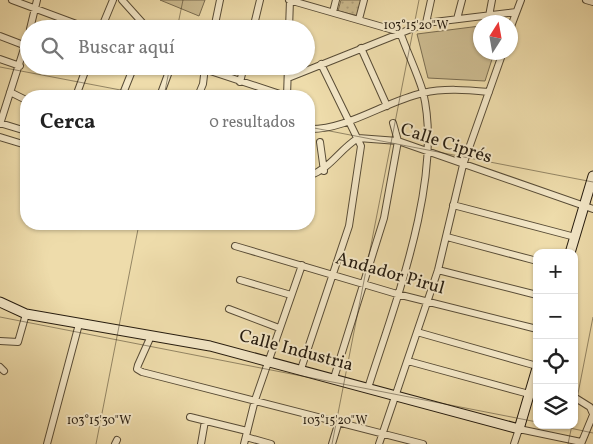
<!DOCTYPE html>
<html lang="es">
<head>
<meta charset="utf-8">
<style>
	body { margin:0; font-family:Vollkorn,serif; background:#f2f2f2; color:#222 }
	.controls { position:absolute; right:15px; bottom:15px; display:grid; overflow:hidden; border-radius:10px; box-shadow:0 1px 4px #0004 }
	.controls button { width:45px; height:45px; display:grid; place-items:center; padding:0; border:0; border-bottom:1px solid #e0e0e0; background:#fff; color:#222; font:25px sans-serif }
	.compass { position:absolute; left:473px; top:15px; width:45px; height:45px; border-radius:50%; background:#fff; box-shadow:0 1px 4px #0004; rotate:11deg }
	.list { margin:0; padding:0; list-style:none }
	h2 { display:flex; justify-content:space-between; align-items:center; height:65px; margin:0; padding:0 20px; font-size:21px }
	h2 small { font-size:16px; font-weight:400; color:#767676 }
	.icon { flex:none; width:28px; height:28px; fill:none; stroke:currentColor; stroke-width:2; stroke-linecap:round; stroke-linejoin:round }
	.map { position:relative; flex:none; width:593px; height:444px; overflow:hidden }
	.search { position:absolute; background:#fff; box-shadow:0 1px 4px #0004; left:20px; top:20px; width:295px; height:55px; display:flex; align-items:center; gap:12px; box-sizing:border-box; padding:0 18px; border-radius:28px; color:#767676; font-size:19px }
	.panel { position:absolute; background:#fff; box-shadow:0 1px 4px #0004; left:20px; top:90px; width:295px; height:140px; border-radius:20px }
	.map>svg:first-child { display:block }
	.grass { fill:url(#grass-dots); stroke:#796c50 }
	.pitch { fill:#ccbb90; stroke:#796c50 }
	.lines { fill:none; stroke-linecap:round; stroke-linejoin:round }
	.street-casing { stroke:#584c36; stroke-width:8 }
	.secondary-casing { stroke:#261c0f; stroke-width:11 }
	.street { stroke:#f4e8c8; stroke-width:6 }
	.secondary { stroke:#f4e8c8; stroke-width:9 }
	.ticks { fill:none; stroke:#261c0f; stroke-width:1; stroke-opacity:0.45 }
	.labels { text-anchor:middle; dominant-baseline:central; stroke-width:4; stroke-linejoin:round; paint-order:stroke }
	.street-label { font-size:18px; fill:#261c0f; stroke:#f4e8c8 }
	.ticks-label { font-size:12px; text-anchor:middle; fill:#261c0f; stroke:#f4e8c8; stroke-width:4; stroke-linejoin:round; paint-order:stroke }
</style>
</head>
<body>
<div class="map">
<svg width="593" height="444" viewBox="0 0 593 444">
	<defs>
		<pattern id="grass-dots" width="8" height="8" patternUnits="userSpaceOnUse" patternTransform="scale(1.25)"><rect width="8" height="8" fill="#ccbb90"/><path d="M2 2h.1M6 6h.1" fill="none" stroke="#afa07b" stroke-width="1.8" stroke-linecap="round"/></pattern>
	</defs>
	<rect width="100%" height="100%" fill="#eedcab"/>
	<filter id="stains"><feTurbulence type="fractalNoise" baseFrequency=".004" numOctaves="4"/><feColorMatrix values="0 0 0 0 .2 0 0 0 0 .09 0 0 0 0 .02 0 0 0 .5 -.17"/></filter>
	<radialGradient id="worn" r=".72"><stop offset=".6" stop-color="#630" stop-opacity="0"/><stop offset="1" stop-color="#630" stop-opacity=".3"/></radialGradient>
	<!-- grass -->
	<path class="grass" d="M341 0H362L359 16 338 11Z"/>
	<!-- pitch -->
	<path class="pitch" d="M160 0H205L199 16Z
		M480 26V52L494 53 485 81 428 78 417 34Z"/>
	<g class="lines">
		<!-- street casing -->
		<g class="street-casing">
			<path id="street" d="M12 0 90 29
				M122 0 148 29
				M289 0 400 32C407 52 417 72 423 92 444 178 394 306 368 388
				M586 0 593 2
				M333 12 336 0
				M489 16 492 0
				M359 19 364 0
				M457 19 462 0
				M426 23 431 0
				M30 29 37 0
				M101 29 113 0
				M214 29 220 0
				M253 29 260 0
				M289 29 290 0
				M510 29 521 0
				M0 36 26 46
				M361 48 387 106
				M0 59 20 66
				M195 66 286 96
				M288 78 426 23 516 12
				M240 82 244 66
				M10 92 26 100
				M76 96 87 66
				M122 96 134 66
				M160 96 171 66
				M198 96 203 84 205 67
				M287 96 288 66
				M0 123 26 131
				M0 124 29 33
				M309 129C347 130 386 101 423 93 444 88 467 90 489 92
				M0 137 26 145
				M320 142 324 171
				M309 176C332 167 338 151 358 138L398 141 593 209
				M453 205 575 237
				M447 237 537 261
				M235 246 397 294 537 329
				M438 270 537 295
				M240 280 291 295
				M229 309 279 328
				M417 332 537 366
				M151 336 138 365 137 369 142 372 423 444
				M0 341 18 342 26 314
				M408 361 529 394
				M0 367 4 371
				M301 369 349 226 361 146 321 64
				M334 378 384 218 398 141 393 123
				M574 397 590 407 593 414
				M190 417 247 431
				M246 437 271 444
				M47 444 79 324
				M115 444 117 440
				M201 444 205 421
				M244 444 255 400 302 265
				M332 444 339 421
				M379 444 438 270 463 165 503 52
				M514 444 519 429 581 442
				M581 444 593 415"/>
		</g>
		<!-- secondary casing -->
		<g class="secondary-casing">
			<path id="secondary" d="M570 253 593 176
				M0 302 26 314 210 346 519 429 537 368"/>
		</g>
		<!-- street -->
		<use href="#street" class="street"/>
		<!-- secondary -->
		<use href="#secondary" class="secondary"/>
	</g>
	<!-- ticks -->
	<path class="ticks" d="M177 29 183 0M0 67 152 96M164 96 170 66M309 127 593 182M0 317 537 422M574 414 593 317M556 425 593 433M96 444 139 224M332 444 419 0M568 444 572 425"/>
	<g class="labels">
		<!-- street labels -->
		<g class="street-label">
			<text transform="translate(446 144) rotate(18)">Calle Ciprés</text>
			<text transform="translate(390 274) rotate(16)">Andador Pirul</text>
			<text transform="translate(296 351) rotate(15)">Calle Industria</text>
		</g>
	</g>
	<g class="ticks-label">
		<text x="416" y="29">103°15'20"W</text>
		<text x="99" y="424">103°15'30"W</text>
		<text x="335" y="424">103°15'20"W</text>
	</g>
	<rect width="100%" height="100%" filter="url(#stains)"/>
	<rect width="100%" height="100%" fill="url(#worn)"/>
</svg>
<div class="controls">
<button>+</button>
<button>−</button>
<button><svg class="icon" aria-label="locate" viewBox="0 0 24 24"><circle cx="12" cy="12" r="6"/><path d="M12 2v4M12 18v4M2 12h4M18 12h4"/></svg></button>
<button><svg class="icon" aria-label="layers" viewBox="0 0 24 24"><path d="M12 4l9 5-9 5-9-5zM3 14l9 5 9-5"/></svg></button>
</div>
<svg class="compass" viewBox="-18 -18 36 36"><path d="M0-13l5 13h-10z" fill="#e53935"/><path d="M0 13l5-13h-10z" fill="#767676"/></svg>
<div class="search"><svg class="icon" aria-label="search" viewBox="0 0 24 24"><circle cx="10" cy="10" r="6"/><path d="M15 15l6 6"/></svg>Buscar aquí</div>
<section class="panel">
<h2>Cerca<small>0 resultados</small></h2>
<ul class="list">
</ul>
</section>
</div>
</body>
</html>
